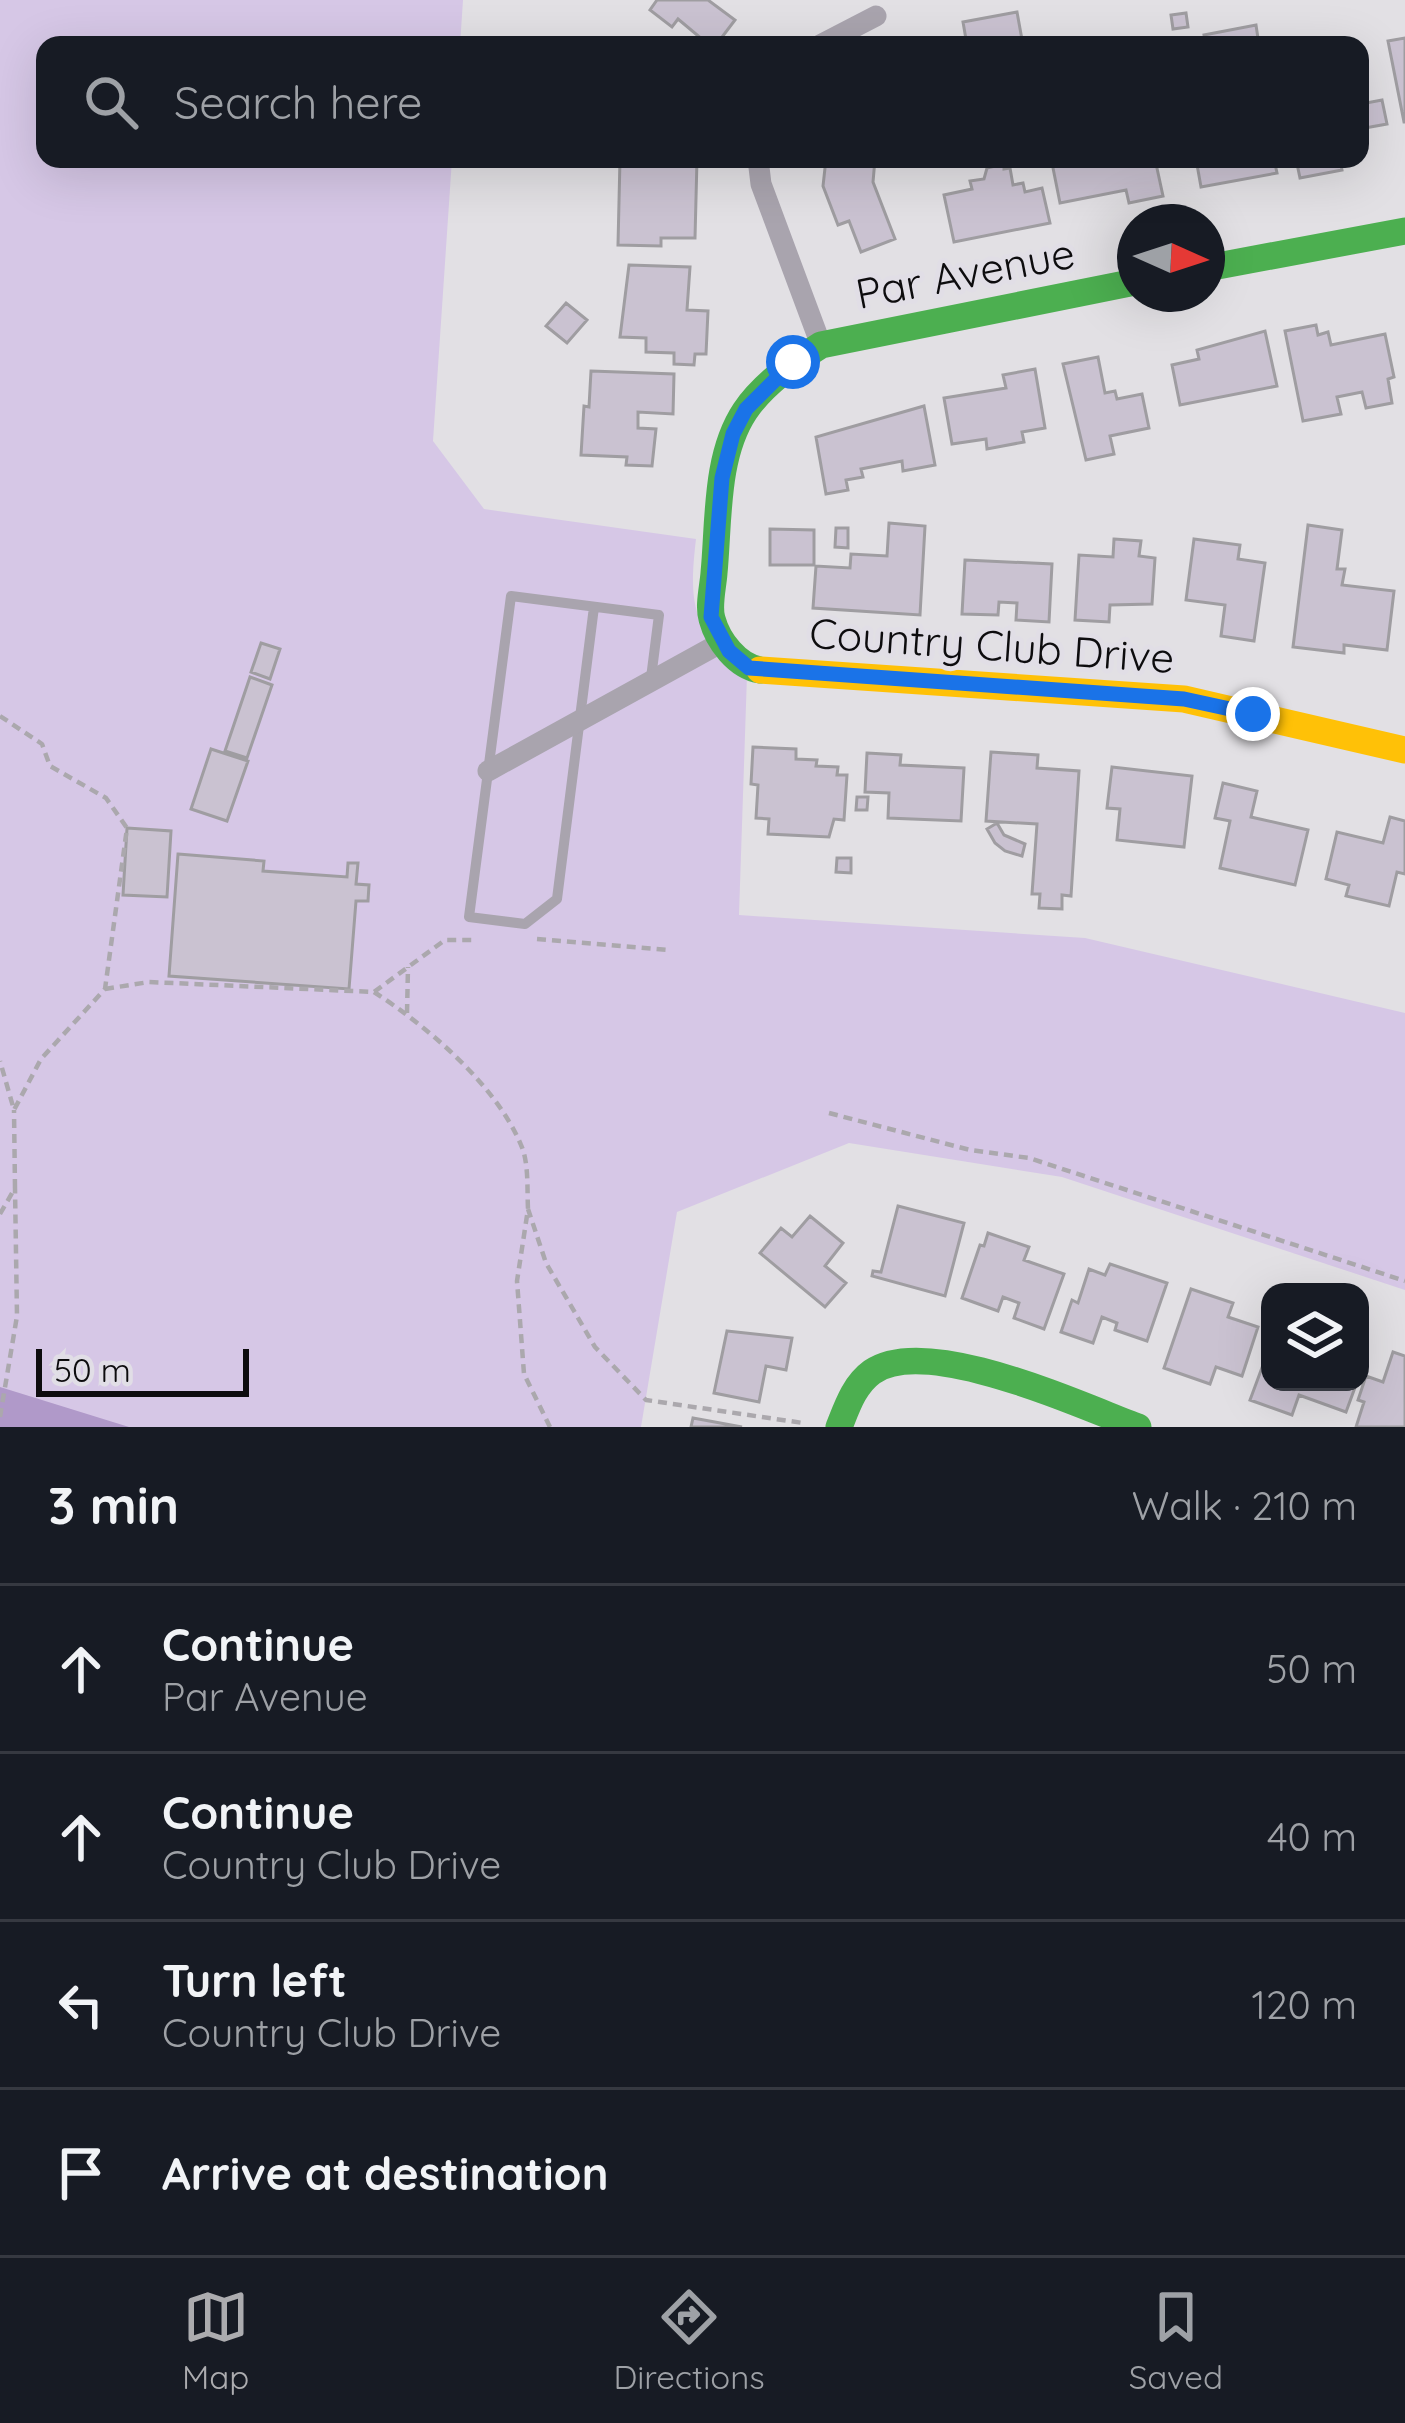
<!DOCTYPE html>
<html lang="en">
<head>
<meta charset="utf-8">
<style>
	body { margin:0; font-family:Quicksand,sans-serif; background:#20242c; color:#f1f3f6 }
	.controls { position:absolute; right:36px; bottom:36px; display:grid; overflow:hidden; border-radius:24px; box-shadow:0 12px 48px #0002 }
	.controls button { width:108px; height:108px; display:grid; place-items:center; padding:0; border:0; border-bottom:3px solid #363941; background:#171b24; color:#f1f3f6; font:60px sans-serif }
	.compass { position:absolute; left:1117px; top:204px; width:108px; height:108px; border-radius:50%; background:#171b24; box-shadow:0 12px 48px #0002; rotate:93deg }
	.scale { position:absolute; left:36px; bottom:30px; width:213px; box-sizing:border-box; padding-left:12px; border:6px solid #0d0c0e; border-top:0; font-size:33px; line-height:42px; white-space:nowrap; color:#0d0c0e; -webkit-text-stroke:9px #e1dee6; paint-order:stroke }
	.stop { position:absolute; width:36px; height:36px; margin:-27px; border:9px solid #1a73e8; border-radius:50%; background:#fff }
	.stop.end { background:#1a73e8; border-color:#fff; box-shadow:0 3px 12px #0008 }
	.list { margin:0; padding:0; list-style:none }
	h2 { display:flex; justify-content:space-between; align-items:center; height:156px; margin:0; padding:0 48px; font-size:51px }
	h2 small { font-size:39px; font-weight:400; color:#9ea1a6 }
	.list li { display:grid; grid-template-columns:78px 1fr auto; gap:36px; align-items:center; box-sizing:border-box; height:168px; padding:0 48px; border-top:3px solid #363941 }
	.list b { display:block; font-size:45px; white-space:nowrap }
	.list p { margin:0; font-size:39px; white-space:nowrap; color:#9ea1a6 }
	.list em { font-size:39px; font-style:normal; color:#9ea1a6 }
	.icon { flex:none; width:66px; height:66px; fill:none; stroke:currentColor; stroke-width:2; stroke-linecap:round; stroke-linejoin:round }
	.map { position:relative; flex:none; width:1405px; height:1427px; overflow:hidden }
	.search { position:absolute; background:#171b24; box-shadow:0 12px 48px #0002; left:36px; right:36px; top:36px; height:132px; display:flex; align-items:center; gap:30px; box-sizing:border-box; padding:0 42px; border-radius:24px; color:#9ea1a6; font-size:45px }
	.sheet { height:828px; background:#171b24 }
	nav { display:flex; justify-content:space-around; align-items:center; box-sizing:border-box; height:168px; border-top:3px solid #363941; background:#171b24; font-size:33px; color:#9ea1a6 }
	nav a { display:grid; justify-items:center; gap:6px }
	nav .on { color:#acacaf }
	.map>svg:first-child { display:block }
	.green { fill:#d6c7e6 }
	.water { fill:#b099c9 }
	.building { fill:#cac2d1; stroke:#9f9da1; stroke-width:3 }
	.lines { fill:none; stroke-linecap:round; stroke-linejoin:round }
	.path { stroke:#aba8ad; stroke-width:4.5; stroke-dasharray:9 6; stroke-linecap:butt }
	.lane { stroke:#a9a4ae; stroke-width:10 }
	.street { stroke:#a9a4ae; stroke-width:21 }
	.fast { stroke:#4caf50; stroke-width:27 }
	.slow { stroke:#ffc107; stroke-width:27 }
	.route { stroke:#1a73e8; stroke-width:15 }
	.labels { text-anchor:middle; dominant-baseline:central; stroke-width:10; stroke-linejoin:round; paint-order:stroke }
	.street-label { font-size:42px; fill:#0d0c0e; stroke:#e1dee6 }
</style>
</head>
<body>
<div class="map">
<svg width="1405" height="1427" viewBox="0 0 1405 1427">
	<rect width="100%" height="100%" fill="#e2e0e4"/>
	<!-- green -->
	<path class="green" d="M0 0H463L460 45H45V159H452L433 441 484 509 696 539C688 607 693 631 747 675L739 915 1085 938 1405 1013V1290L1062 1177 849 1143 677 1212 641 1427H0Z"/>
	<!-- water -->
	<path class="water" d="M0 1387 129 1427H0Z"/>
	<!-- building -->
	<path class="building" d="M657 0H708L735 20 716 45H709L678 19 672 27 650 10Z
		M1017 12 1023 45H967L963 22Z
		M1186 13 1188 27 1173 29 1171 15Z
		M1256 25 1259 45H1206L1204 35Z
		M1405 38V122H1404L1388 41Z
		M1360 97 1361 104 1382 100 1387 124 1365 128 1366 136 1360 137Z
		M620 159H697L695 238H661V246L618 245Z
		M826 159H875L873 182 895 239 861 252 849 221 838 225 823 186Z
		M1069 159H1155L1163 196 1129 203 1126 190 1060 203 1052 163Z
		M1196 159H1274L1277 173 1201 187Z
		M1296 159H1340L1342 170 1300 178Z
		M1004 164V169L1010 168 1013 185 1023 183 1025 192 1042 188 1050 223 954 242 944 195 972 189 970 181 984 179 987 168Z
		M629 265 690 267 687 310 708 311 706 354H695L694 365 674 364V353L646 352V338L620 337Z
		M566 303 587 320 567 343 546 326Z
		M1316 325 1318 335 1328 332 1331 345 1385 334 1394 377 1388 379 1392 403 1366 408 1362 392 1337 397 1341 414 1303 421 1285 331Z
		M1265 331 1277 386 1180 405 1172 365 1199 359 1197 350Z
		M1098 357 1105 393 1115 391 1117 399 1142 394 1149 428 1110 436 1114 454 1086 460 1063 364Z
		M1035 369 1045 428 1022 432 1024 442 987 449 986 439 952 444 944 398 1006 388 1003 375Z
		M591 371 674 374 673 414 638 412V428L656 429 652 466 626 465 627 457 581 455 584 406 589 407Z
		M924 406 935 465 903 471 902 461 861 469 863 477 846 480 848 490 826 494 816 437Z
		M889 523 925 526 920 615 813 608 816 566 850 568 851 554 887 556Z
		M1308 525 1342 530 1337 569H1345L1342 585 1394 591 1387 650 1344 645V653L1293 647Z
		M836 528H848V548L835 547Z
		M770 529 814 530V565H770Z
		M1114 539 1141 541 1139 556 1155 558 1152 604 1110 605 1109 622 1075 620 1079 555 1113 557Z
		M1194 539 1240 545 1238 559 1265 563 1254 641 1221 636 1225 605 1186 600Z
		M965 560 1052 564 1049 622 1016 620 1017 603 999 602 998 615 962 614Z
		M261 643 280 649 270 679 251 672Z
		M250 677 272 685 247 758 225 751Z
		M753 747 796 749V759L817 760 816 766 838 767 837 775H847L844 820 834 819 829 837 768 834 769 819 756 818 758 785 751 784Z
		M211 749 248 761 227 821 191 809Z
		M991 752 1038 755 1037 768 1079 771 1071 896 1062 895V909L1039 908 1040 894H1032L1037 824 986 821Z
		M867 753 901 755 900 765 964 768 961 821 888 818 889 793 865 792Z
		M1112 767 1192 776 1184 847 1117 840 1120 809 1107 808Z
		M1223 783 1257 791 1251 817 1308 830 1295 885 1220 868 1230 821 1215 818Z
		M857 797H868L867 810H856Z
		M1390 817 1405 821V874L1397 872 1389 906 1346 896 1349 885 1326 879 1337 832 1383 843Z
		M997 823 1004 835 1025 844 1022 856 1005 851 995 843 987 829Z
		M127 828 171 831 167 897 123 895Z
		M178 854 264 861 263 871 347 877 348 863H358L356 884 369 885 368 901H356L349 989 169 976Z
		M837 858H851V873L836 872Z
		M898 1206 964 1223 945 1296 872 1276 873 1271 881 1272Z
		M810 1216 843 1243 825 1266 846 1283 825 1307 760 1253 781 1228 792 1237Z
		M988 1233 1029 1247 1024 1260 1064 1274 1044 1329 1014 1318 1019 1303 1003 1297 998 1311 962 1298 980 1245 984 1246Z
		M1110 1264 1167 1283 1147 1341 1115 1330 1117 1323 1102 1317 1093 1343 1061 1332 1072 1300 1078 1303 1089 1269 1105 1275Z
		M1191 1289 1233 1303 1228 1317 1258 1327 1242 1376 1216 1367 1210 1384 1164 1368Z
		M727 1331 792 1338 786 1370 766 1366 759 1402 714 1393Z
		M1270 1346V1382H1357L1346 1412 1299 1395 1292 1415 1250 1400Z
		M1393 1352 1405 1356V1427H1356L1364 1402 1358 1400 1366 1376 1383 1382Z
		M693 1418 742 1427H691Z"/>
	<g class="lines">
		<!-- path -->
		<path class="path" d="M0 716 42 744 50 766 106 798 127 828 105 989 41 1059 14 1110 0 1061
			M537 939 669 950
			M105 989 149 982 374 992 445 940H477
			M374 992C428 1027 496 1085 521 1145 529 1162 527 1190 528 1209
			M407 1013 408 967
			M829 1113 970 1150 1029 1158 1405 1281
			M0 1214 15 1188 14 1110
			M0 1417 17 1316 15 1188
			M550 1427 524 1374 517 1281 528 1209 546 1263 595 1347 646 1400 803 1423"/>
		<!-- lane -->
		<path class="lane" d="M594 607 557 899 525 924 469 917 511 596 659 615 651 678"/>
		<!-- street -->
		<path class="street" d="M820 45 876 16
			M758 159 761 184 821 345
			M488 771 724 641"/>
		<!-- fast -->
		<path class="fast" d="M1207 268 1405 231
			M760 670C737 666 718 641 712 619 708 606 713 587 714 573 719 521 715 456 745 411 763 384 794 362 821 345L1135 282
			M839 1427C847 1407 854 1385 872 1372 926 1334 1079 1405 1138 1427"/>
		<!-- slow -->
		<path class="slow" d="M760 670 1184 699 1405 750"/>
	</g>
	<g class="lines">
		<!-- route -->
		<path class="route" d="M793 362 746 409 733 434 722 478 711 617 729 651 749 668 1184 699 1253 714"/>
	</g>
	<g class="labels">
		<!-- street labels -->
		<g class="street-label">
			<text transform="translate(965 273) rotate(-11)">Par Avenue</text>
			<text transform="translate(992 645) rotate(4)">Country Club Drive</text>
		</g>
	</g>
</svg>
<div class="controls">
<button><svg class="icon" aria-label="layers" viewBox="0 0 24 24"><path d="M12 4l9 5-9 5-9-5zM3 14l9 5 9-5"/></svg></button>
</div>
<svg class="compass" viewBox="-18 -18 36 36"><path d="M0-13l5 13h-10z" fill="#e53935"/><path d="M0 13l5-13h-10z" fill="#9ea1a6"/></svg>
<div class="scale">50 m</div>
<div class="stop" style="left:793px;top:362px"></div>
<div class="stop end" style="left:1253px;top:714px"></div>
<div class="search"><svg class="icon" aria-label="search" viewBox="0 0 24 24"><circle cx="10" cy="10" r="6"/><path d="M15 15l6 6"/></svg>Search here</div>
</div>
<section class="sheet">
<h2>3 min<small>Walk · 210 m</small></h2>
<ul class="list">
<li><svg class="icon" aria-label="ahead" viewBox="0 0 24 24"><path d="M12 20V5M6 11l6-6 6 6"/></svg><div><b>Continue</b><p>Par Avenue</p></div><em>50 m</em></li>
<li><svg class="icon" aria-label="ahead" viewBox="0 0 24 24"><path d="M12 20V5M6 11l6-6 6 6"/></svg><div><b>Continue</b><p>Country Club Drive</p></div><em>40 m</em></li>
<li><svg class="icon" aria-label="left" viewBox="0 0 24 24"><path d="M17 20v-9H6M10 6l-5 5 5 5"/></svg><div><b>Turn left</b><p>Country Club Drive</p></div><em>120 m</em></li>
<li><svg class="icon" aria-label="arrive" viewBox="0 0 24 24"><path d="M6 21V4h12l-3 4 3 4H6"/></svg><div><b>Arrive at destination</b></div></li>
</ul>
</section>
<nav>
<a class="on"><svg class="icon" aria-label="map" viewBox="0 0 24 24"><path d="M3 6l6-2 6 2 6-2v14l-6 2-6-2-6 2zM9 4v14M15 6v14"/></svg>Map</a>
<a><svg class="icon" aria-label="directions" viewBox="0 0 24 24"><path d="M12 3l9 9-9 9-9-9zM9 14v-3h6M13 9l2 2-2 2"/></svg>Directions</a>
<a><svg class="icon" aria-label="saved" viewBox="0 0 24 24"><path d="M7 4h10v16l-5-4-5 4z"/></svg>Saved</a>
</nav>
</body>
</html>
